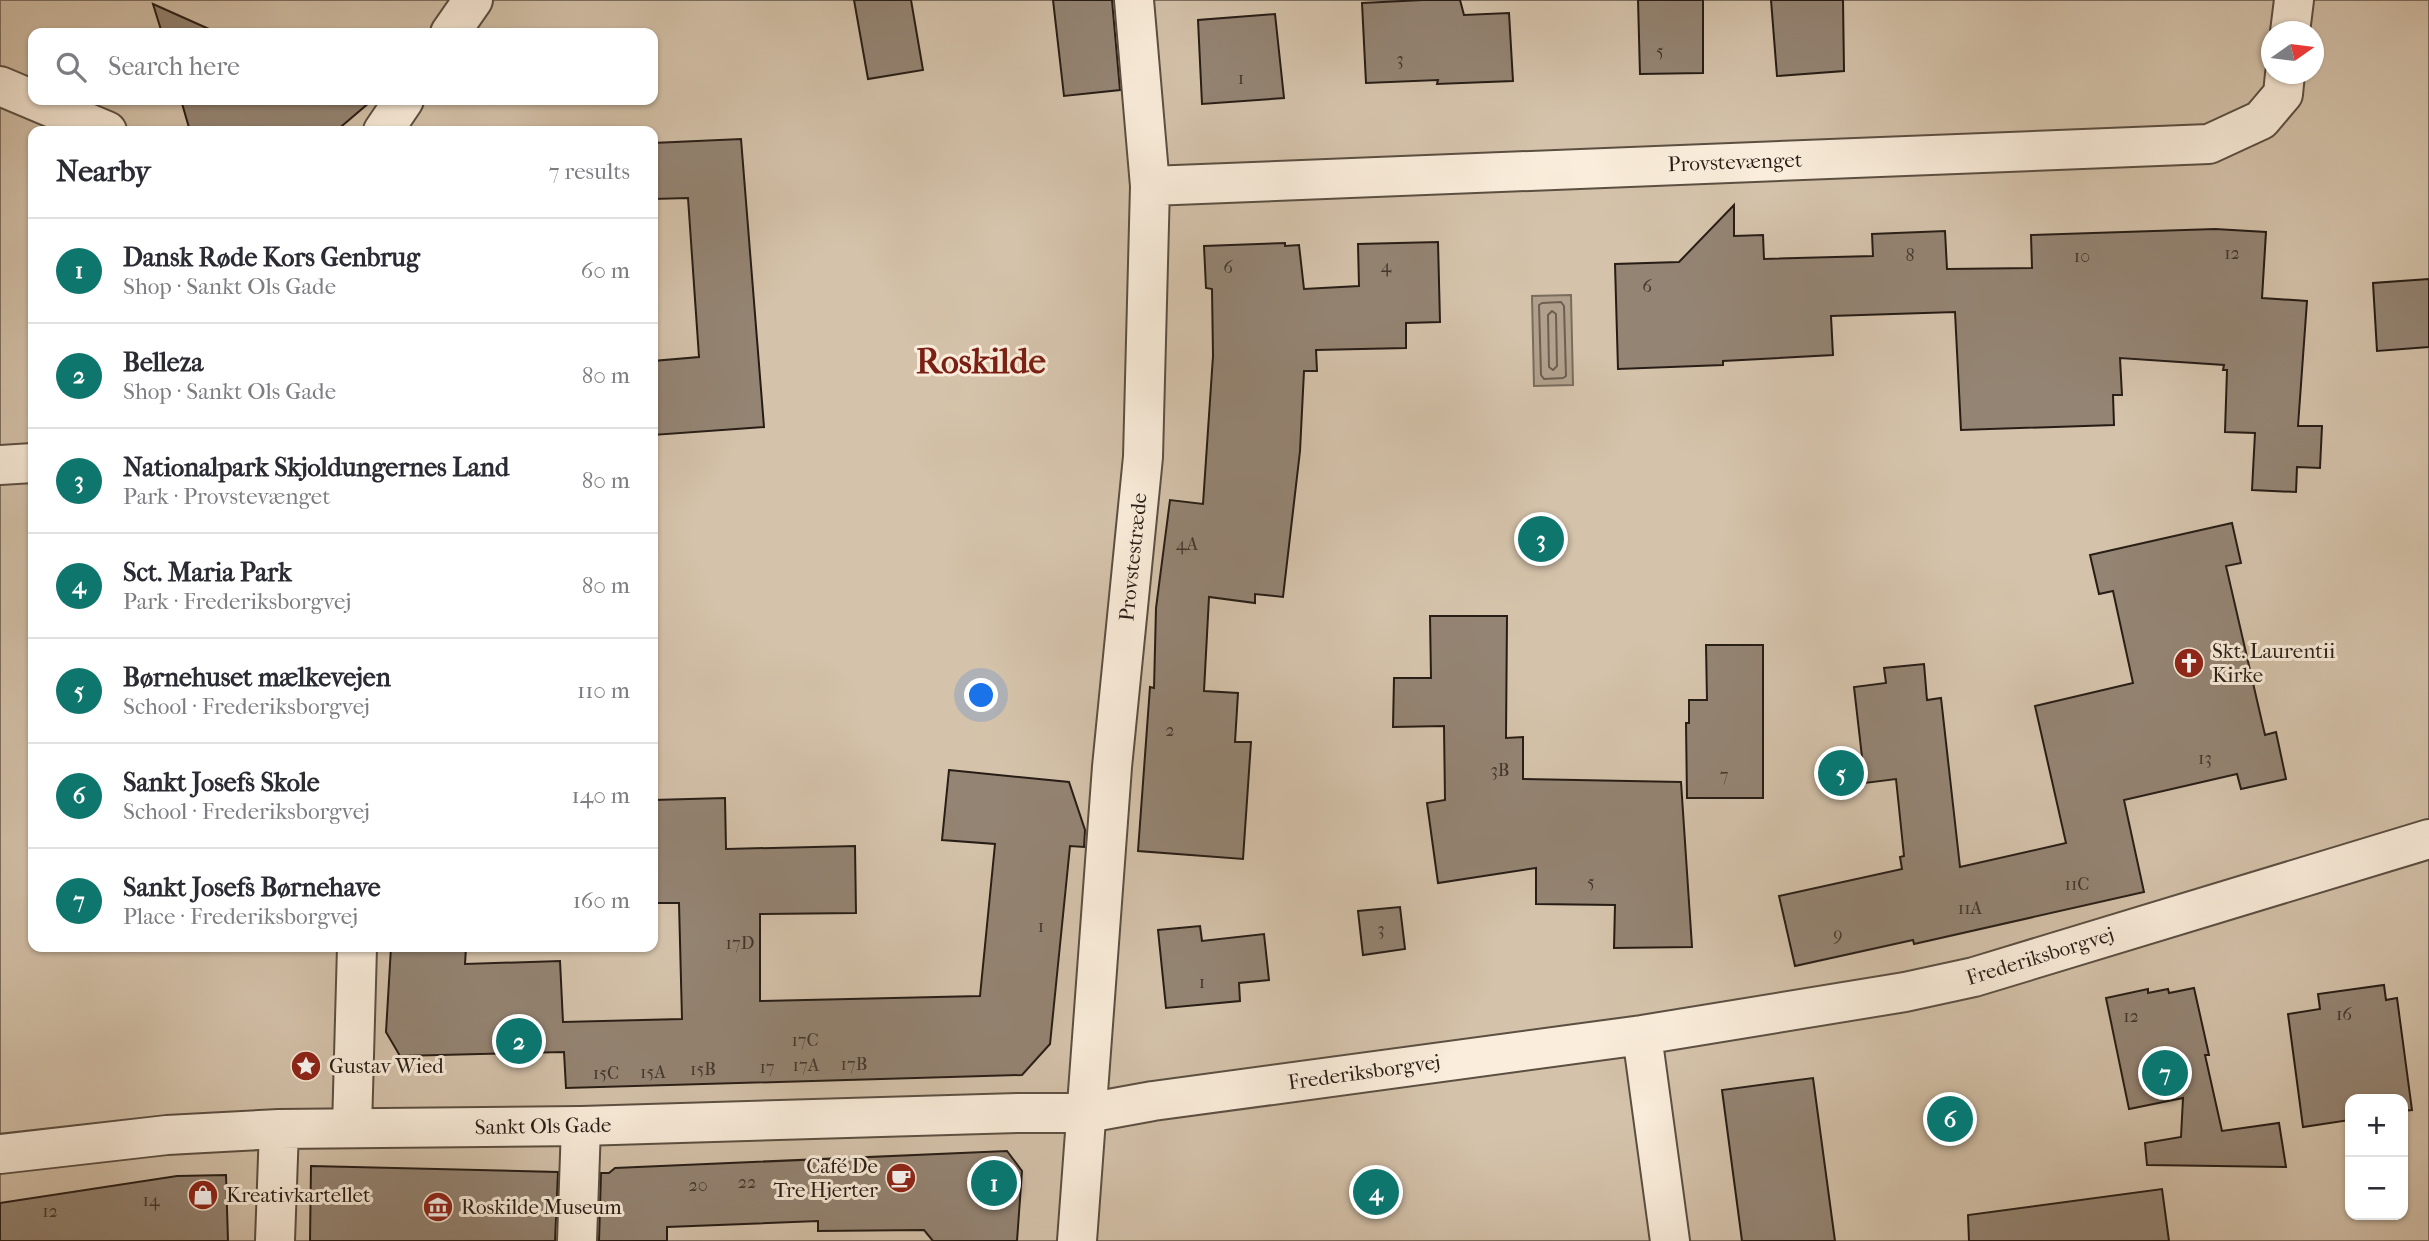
<!DOCTYPE html>
<html lang="en">
<head>
<meta charset="utf-8">
<style>
	body { margin:0; font-family:"IM FELL French Canon",serif; background:#f7f7f7; color:#2b2b33 }
	.controls { position:absolute; right:21px; bottom:21px; display:grid; overflow:hidden; border-radius:14px; box-shadow:0 2px 5px #0004 }
	.controls button { width:63px; height:63px; display:grid; place-items:center; padding:0; border:0; border-bottom:2px solid #e1e1e2; background:#fff; color:#2b2b33; font:35px sans-serif }
	.compass { position:absolute; left:2261px; top:21px; width:63px; height:63px; border-radius:50%; background:#fff; box-shadow:0 2px 5px #0004; rotate:76deg }
	.you { position:absolute; left:982px; top:696px; width:24px; height:24px; margin:-18px; border:5px solid #fff; border-radius:50%; background:#1a73e8; box-shadow:0 0 0 10px #1a73e833 }
	.badge { display:grid; place-items:center; width:46px; height:46px; border-radius:50%; background:#0f766e; color:#fff; font-size:23px; font-weight:700 }
	.pin { position:absolute; translate:-50% -50%; border:4px solid #fff; box-shadow:0 2px 7px #0006 }
	.list { margin:0; padding:0; list-style:none }
	h2 { display:flex; justify-content:space-between; align-items:center; height:91px; margin:0; padding:0 28px; font-size:30px }
	h2 small { font-size:23px; font-weight:400; color:#7c7c81 }
	.list li { display:grid; grid-template-columns:46px 1fr auto; gap:21px; align-items:center; box-sizing:border-box; height:105px; padding:0 28px; border-top:2px solid #e1e1e2 }
	.list b { display:block; font-size:26px; white-space:nowrap }
	.list p { margin:0; font-size:23px; white-space:nowrap; color:#7c7c81 }
	.list em { font-size:23px; font-style:normal; color:#7c7c81 }
	.icon { flex:none; width:38px; height:38px; fill:none; stroke:currentColor; stroke-width:2; stroke-linecap:round; stroke-linejoin:round }
	.map { position:relative; flex:none; width:2429px; height:1241px; overflow:hidden }
	.search { position:absolute; background:#fff; box-shadow:0 2px 5px #0004; left:28px; top:28px; width:630px; height:77px; display:flex; align-items:center; gap:18px; box-sizing:border-box; padding:0 24px; border-radius:14px; color:#7c7c81; font-size:26px }
	.panel { position:absolute; background:#fff; box-shadow:0 2px 5px #0004; left:28px; top:126px; width:630px; height:826px; border-radius:14px }
	.map>svg:first-child { display:block }
	.green { fill:#d4c2aa; stroke:#7e7060; stroke-width:2; fill-rule:evenodd }
	.water { fill:#b1a08b; stroke:#7a6c5c; stroke-width:2 }
	.lines { fill:none; stroke-linecap:round; stroke-linejoin:round }
	.shore { stroke:#6c5e50; stroke-width:2 }
	.building { fill:#948473; stroke:#271d16; stroke-width:2 }
	.minor-casing { stroke:#5b4f42; stroke-width:42 }
	.minor { stroke:#faeddb; stroke-width:38 }
	.labels { text-anchor:middle; dominant-baseline:central; stroke-width:6; stroke-linejoin:round; paint-order:stroke }
	.number-label { font-size:18px; fill:#42372d }
	.street-label { font-size:21px; fill:#271d16; stroke:#faeddb }
	.poi-label { font-size:21px; fill:#271d16; stroke:#faeddb; text-anchor:start }
	.town-label { font-size:35px; font-weight:bold; fill:#7a1f14; stroke:#faeddb }
</style>
</head>
<body>
<div class="map">
<svg width="2429" height="1241" viewBox="0 0 2429 1241">
	<rect width="100%" height="100%" fill="#f8e4c8"/>
	<filter id="stains"><feTurbulence type="fractalNoise" baseFrequency=".00286" numOctaves="4"/><feColorMatrix values="0 0 0 0 .2 0 0 0 0 .09 0 0 0 0 .02 0 0 0 .5 -.17"/></filter>
	<radialGradient id="worn" r=".72"><stop offset=".6" stop-color="#630" stop-opacity="0"/><stop offset="1" stop-color="#630" stop-opacity=".3"/></radialGradient>
	<!-- green -->
	<path class="green" d="M0 0H2429V1241H0ZM2272 32H2314V74H2272ZM33 33H653V100H33ZM33 131H653V947H33ZM2350 1099H2403V1215H2350Z"/>
	<!-- water -->
	<path class="water" d="M1571 295 1573 385 1534 386 1532 296Z"/>
	<g class="lines">
		<!-- shore -->
		<path class="shore" d="M1561 302 1564 306 1566 376 1563 378 1544 379 1541 375 1539 305 1542 303Z
			M1552 311 1556 314 1557 366 1553 370 1549 367 1548 315Z"/>
	</g>
	<!-- building -->
	<path class="building" d="M854 0H911L923 70 868 79Z
		M1053 0H1112L1120 90 1064 96Z
		M1423 0H1460L1464 15 1509 13 1513 81 1437 84 1438 80 1366 83 1362 3Z
		M1638 0H1703V73L1640 74Z
		M1771 0H1843L1844 71 1777 76Z
		M153 4 218 33H162Z
		M1275 14 1284 98 1202 104 1198 20Z
		M181 100H367L370 102 336 131H190Z
		M741 139 764 427 653 435V361L699 357 688 198 653 199V143Z
		M1734 205V236L1763 235 1764 259 1873 256 1872 234 1945 231 1947 269 2032 268 2031 235 2215 229 2266 232 2262 298 2307 301 2298 426H2322L2320 468 2297 467 2296 492 2252 490 2255 433 2225 432 2227 370H2223L2224 365 2120 358 2122 395H2113L2114 425 1961 430 1955 312 1831 316 1833 355 1723 361V365L1618 369 1615 264 1679 262Z
		M1438 242 1440 322 1406 323V348L1316 350 1317 371H1304L1300 451 1283 597 1255 594V603L1209 597 1204 691 1238 693 1235 742H1251L1243 859 1138 851 1150 687 1154 688 1156 608 1170 500 1203 504 1213 356 1212 289 1206 288 1204 246 1285 243V246L1299 245 1304 289 1359 286 1358 244Z
		M2429 279V347L2377 351 2373 283Z
		M2232 523 2241 563 2226 566 2265 735 2276 732 2286 779 2241 789 2237 774 2124 800 2144 892 1914 944 1913 940 1795 966 1779 896 1902 869 1900 857 1904 856 1896 779 1865 783 1854 687 1886 683 1884 668 1924 664 1927 700 1941 698 1960 867 2066 843 2035 706 2133 683 2113 591 2099 594 2090 555Z
		M1430 616H1507L1506 738 1523 737V779L1681 782 1692 947 1614 948 1615 905 1536 904V868L1438 883 1427 803 1445 800 1444 726 1393 727 1394 678H1431Z
		M1706 645H1763V798H1687L1686 723H1689V700H1707Z
		M949 770 1069 782 1085 830 1084 847 1070 846 1050 1044 1022 1075 566 1088 564 1052 400 1056 386 1032 391 947H466L465 964 560 961 563 1022 682 1019 679 903H653V800L725 798 726 849 855 846 856 913 760 914V1001L980 996 995 844 942 840Z
		M1400 907 1405 949 1363 955 1358 911Z
		M1200 926 1202 941 1264 934 1269 980 1239 983 1240 1001 1166 1008 1158 930Z
		M2384 985 2386 1000 2397 998 2412 1110 2403 1111V1099H2350V1120L2303 1127 2288 1014 2320 1009 2318 994Z
		M2194 988 2209 1055H2205L2222 1131 2279 1123 2286 1167 2147 1165 2145 1143 2181 1137 2183 1098 2129 1109 2106 998 2148 989V993L2168 989 2169 993Z
		M1813 1078 1835 1241H1742L1722 1090Z
		M1007 1151 1022 1171 1017 1241H933L924 1230 818 1231V1221L667 1227V1241H599L601 1173H609L615 1168Z
		M311 1166 558 1172 555 1241H310Z
		M226 1175 228 1241H0V1203L177 1176Z
		M2162 1189 2169 1241H1969L1968 1215Z"/>
	<g class="lines">
		<!-- minor casing -->
		<g class="minor-casing">
			<path id="minor" d="M2290 32 2294 0
				M450 33 473 0
				M0 86 107 131
				M383 131 404 100
				M1150 186 2209 144 2261 120 2283 94 2285 74
				M0 465 33 463
				M1642 1035 1670 1241
				M352 1128 357 947
				M0 1154 167 1135 279 1129 581 1126 1018 1113H1087L1153 1101 1642 1035 1905 992 1974 977 2429 839
				M275 1241 279 1129
				M577 1241 581 1126
				M1077 1241 1112 767 1143 457 1150 186 1134 0"/>
		</g>
		<!-- minor -->
		<use href="#minor" class="minor"/>
	</g>
	<!-- icons -->
	<defs>
		<g id="church-disc" transform="scale(1.575)"><circle r="9.5" fill="#8f2418" stroke="#faeddb"/><path d="M-1.2-6h2.4v3.5h3.3v2.4h-3.3V6h-2.4V-.1h-3.3v-2.4h3.3Z" fill="#fff"/></g>
		<g id="sight-disc" transform="scale(1.575)"><circle r="9.5" fill="#8f2418" stroke="#faeddb"/><path d="M0-6L1.8-2.2L6-1.7L2.9 1.2L3.7 5.4L0 3.3L-3.7 5.4L-2.9 1.2L-6-1.7L-1.8-2.2Z" fill="#fff"/></g>
		<g id="cafe-disc" transform="scale(1.575)"><circle r="9.5" fill="#8f2418" stroke="#faeddb"/><path d="M-5.5-4.5H6V0H3Q3 3.5 0 3.5H-2.5Q-5.5 3.5-5.5 0ZM3-3.2v2h1.7v-2ZM-6 4.5H4V6H-6Z" fill="#fff"/></g>
		<g id="shop-disc" transform="scale(1.575)"><circle r="9.5" fill="#8f2418" stroke="#faeddb"/><path d="M-5-2.5h2.3a2.7 3.5 0 0 1 5.4 0H5L5.5 6h-11ZM-1.5-2.5h3a1.5 2.3 0 0 0-3 0Z" fill="#fff"/></g>
		<g id="museum-disc" transform="scale(1.575)"><circle r="9.5" fill="#8f2418" stroke="#faeddb"/><path d="M0-6L6-3V-2H-6V-3ZM-5-1h2V3h-2ZM-1-1h2V3h-2ZM3-1h2V3H3ZM-6 4H6V6H-6Z" fill="#fff"/></g>
	</defs>
	<g fill-rule="evenodd">
		<use href="#church-disc" x="2189" y="663"/>
		<use href="#sight-disc" x="306" y="1066"/>
		<use href="#cafe-disc" x="901" y="1178"/>
		<use href="#shop-disc" x="203" y="1195"/>
		<use href="#museum-disc" x="438" y="1207"/>
	</g>
	<g class="labels">
		<!-- number labels -->
		<g class="number-label">
			<text x="1660" y="51">5</text>
			<text x="1400" y="59">3</text>
			<text x="1241" y="78">1</text>
			<text x="2232" y="253">12</text>
			<text x="1910" y="255">8</text>
			<text x="2082" y="256">10</text>
			<text x="1386" y="266">4</text>
			<text x="1228" y="267">6</text>
			<text x="1647" y="286">6</text>
			<text x="1187" y="544">4A</text>
			<text x="1170" y="730">2</text>
			<text x="2205" y="758">13</text>
			<text x="1500" y="770">3B</text>
			<text x="1724" y="775">7</text>
			<text x="1591" y="882">5</text>
			<text x="2077" y="884">11C</text>
			<text x="1970" y="908">11A</text>
			<text x="1041" y="926">1</text>
			<text x="1381" y="929">3</text>
			<text x="1838" y="934">9</text>
			<text x="740" y="943">17D</text>
			<text x="1202" y="982">1</text>
			<text x="2344" y="1014">16</text>
			<text x="2131" y="1016">12</text>
			<text x="805" y="1040">17C</text>
			<text x="854" y="1064">17B</text>
			<text x="806" y="1065">17A</text>
			<text x="767" y="1067">17</text>
			<text x="703" y="1069">15B</text>
			<text x="653" y="1072">15A</text>
			<text x="606" y="1073">15C</text>
			<text x="747" y="1182">22</text>
			<text x="698" y="1185">20</text>
			<text x="151" y="1200">14</text>
			<text x="50" y="1211">12</text>
		</g>
		<!-- street labels -->
		<g class="street-label">
			<text transform="translate(1735 162) rotate(-2)">Provstevænget</text>
			<text transform="translate(1133 557) rotate(-84)">Provstestræde</text>
			<text transform="translate(2040 956) rotate(-17)">Frederiksborgvej</text>
			<text transform="translate(1364 1072) rotate(-8)">Frederiksborgvej</text>
			<text transform="translate(543 1126) rotate(-1)">Sankt Ols Gade</text>
		</g>
		<!-- poi labels -->
		<g class="poi-label">
			<text x="2212" y="651">Skt. Laurentii<tspan x="2212" dy="24">Kirke</tspan></text>
			<text x="329" y="1066">Gustav Wied</text>
			<text x="878" y="1166" text-anchor="end">Café De<tspan x="878" dy="24">Tre Hjerter</tspan></text>
			<text x="226" y="1195">Kreativkartellet</text>
			<text x="461" y="1207">Roskilde Museum</text>
		</g>
		<!-- town labels -->
		<g class="town-label">
			<text x="981" y="361">Roskilde</text>
		</g>
	</g>
	<rect width="100%" height="100%" filter="url(#stains)"/>
	<rect width="100%" height="100%" fill="url(#worn)"/>
</svg>
<div class="controls">
<button>+</button>
<button>−</button>
</div>
<svg class="compass" viewBox="-18 -18 36 36"><path d="M0-13l5 13h-10z" fill="#e53935"/><path d="M0 13l5-13h-10z" fill="#7c7c81"/></svg>
<div class="you"></div>
<div class="pin badge" style="left:994px;top:1183px">1</div>
<div class="pin badge" style="left:519px;top:1041px">2</div>
<div class="pin badge" style="left:1541px;top:539px">3</div>
<div class="pin badge" style="left:1376px;top:1192px">4</div>
<div class="pin badge" style="left:1841px;top:773px">5</div>
<div class="pin badge" style="left:1950px;top:1119px">6</div>
<div class="pin badge" style="left:2165px;top:1073px">7</div>
<div class="search"><svg class="icon" aria-label="search" viewBox="0 0 24 24"><circle cx="10" cy="10" r="6"/><path d="M15 15l6 6"/></svg>Search here</div>
<section class="panel">
<h2>Nearby<small>7 results</small></h2>
<ul class="list">
<li><span class="badge">1</span><div><b>Dansk Røde Kors Genbrug</b><p>Shop · Sankt Ols Gade</p></div><em>60 m</em></li>
<li><span class="badge">2</span><div><b>Belleza</b><p>Shop · Sankt Ols Gade</p></div><em>80 m</em></li>
<li><span class="badge">3</span><div><b>Nationalpark Skjoldungernes Land</b><p>Park · Provstevænget</p></div><em>80 m</em></li>
<li><span class="badge">4</span><div><b>Sct. Maria Park</b><p>Park · Frederiksborgvej</p></div><em>80 m</em></li>
<li><span class="badge">5</span><div><b>Børnehuset mælkevejen</b><p>School · Frederiksborgvej</p></div><em>110 m</em></li>
<li><span class="badge">6</span><div><b>Sankt Josefs Skole</b><p>School · Frederiksborgvej</p></div><em>140 m</em></li>
<li><span class="badge">7</span><div><b>Sankt Josefs Børnehave</b><p>Place · Frederiksborgvej</p></div><em>160 m</em></li>
</ul>
</section>
</div>
</body>
</html>
